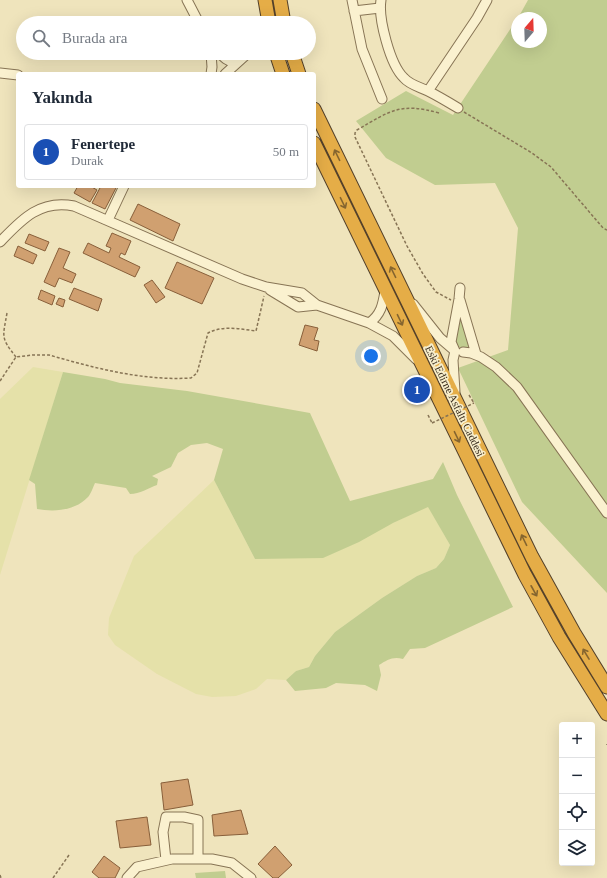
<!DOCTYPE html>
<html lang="tr">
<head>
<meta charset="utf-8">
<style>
	body { margin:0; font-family:Georgia,serif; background:#f2f2f3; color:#1f2937 }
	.controls { position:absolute; right:12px; bottom:12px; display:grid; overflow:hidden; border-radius:4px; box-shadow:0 4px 16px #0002 }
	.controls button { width:36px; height:36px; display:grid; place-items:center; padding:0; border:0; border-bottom:1px solid #e0e1e3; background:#fff; color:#1f2937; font:20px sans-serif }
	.compass { position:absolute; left:511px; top:12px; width:36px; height:36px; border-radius:50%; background:#fff; box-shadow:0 4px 16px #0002; rotate:19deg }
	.you { position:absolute; left:371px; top:356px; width:14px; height:14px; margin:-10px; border:3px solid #fff; border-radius:50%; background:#1a73e8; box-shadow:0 0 0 6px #1a73e833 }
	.badge { display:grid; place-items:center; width:26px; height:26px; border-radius:50%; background:#1a73e8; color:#fff; font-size:13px; font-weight:700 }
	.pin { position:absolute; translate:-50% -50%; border:2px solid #fff; box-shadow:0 1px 4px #0006 }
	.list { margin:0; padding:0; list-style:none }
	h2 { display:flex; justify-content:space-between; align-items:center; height:52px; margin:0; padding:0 16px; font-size:17px }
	h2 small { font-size:13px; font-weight:400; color:#747a83 }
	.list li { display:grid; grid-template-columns:26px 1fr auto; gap:12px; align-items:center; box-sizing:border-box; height:56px; margin:0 8px 8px; padding:0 8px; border:1px solid #e0e1e3; border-radius:4px }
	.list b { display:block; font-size:15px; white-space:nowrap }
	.list p { margin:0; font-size:13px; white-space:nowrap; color:#747a83 }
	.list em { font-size:13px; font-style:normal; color:#747a83 }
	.icon { flex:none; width:22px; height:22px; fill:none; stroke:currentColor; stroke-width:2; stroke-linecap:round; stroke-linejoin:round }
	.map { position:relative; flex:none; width:607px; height:878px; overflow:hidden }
	.search { position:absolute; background:#fff; box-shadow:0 4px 16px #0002; left:16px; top:16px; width:300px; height:44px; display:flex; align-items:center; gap:10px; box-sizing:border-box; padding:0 14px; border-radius:22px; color:#747a83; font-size:15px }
	.panel { position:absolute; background:#fff; box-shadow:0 4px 16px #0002; left:16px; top:72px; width:300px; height:116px; border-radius:4px }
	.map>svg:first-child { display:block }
	.farmland { fill:#e5e1a9 }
	.green { fill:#c1cd90 }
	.building { fill:#d0a070; stroke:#885f3a }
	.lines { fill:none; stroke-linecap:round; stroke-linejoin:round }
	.minor-casing { stroke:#877455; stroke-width:11 }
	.highway-casing { stroke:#54412a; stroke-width:15 }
	.path { stroke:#877455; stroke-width:1.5; stroke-dasharray:3 2; stroke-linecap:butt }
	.minor { stroke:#faf1cf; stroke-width:9 }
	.highway { stroke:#e5ad47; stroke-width:13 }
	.path-bridge { stroke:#877455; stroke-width:1.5; stroke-dasharray:3 2; stroke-linecap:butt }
	.oneway { stroke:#85652f }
	.labels { text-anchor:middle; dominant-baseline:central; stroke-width:3.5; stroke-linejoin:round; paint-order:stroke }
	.street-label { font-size:11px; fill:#362a1b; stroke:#f7eecc }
</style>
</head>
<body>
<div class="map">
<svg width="607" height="878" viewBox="0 0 607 878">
	<rect width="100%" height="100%" fill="#efe4bc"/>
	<!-- farmland -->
	<path class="farmland" d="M33 367 63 372 0 575V399Z
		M214 480 255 559 393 523 428 506 450 545 444 559 436 568 417 576 382 598 335 632 315 656 309 667 296 671 286 680 267 679 256 689 236 696 212 697 196 694 157 674 115 645 108 635 109 618 134 556Z"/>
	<!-- green -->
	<path class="green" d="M528 0H607V593L522 502 458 368 508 350 518 228 495 183 435 185 386 158 356 121 406 91 453 115 517 19V42H541V18H518Z
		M459 305 472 350 459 347 454 343Z
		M63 372 105 379 120 383 187 391 310 413 350 501 433 479 443 462 457 495 513 607 425 648 410 649 403 659C393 656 387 660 379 665L381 675 377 691 365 685 336 683 326 688 295 691 286 680 296 671 309 667 315 656 335 632 382 598 417 576 436 568 444 559 450 545 428 507 393 523 359 542 323 558 255 559 214 480 223 449 207 443 191 445 178 453 171 467 152 476 158 479 157 485C148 488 140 494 130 494L126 488 95 483C93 487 91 494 88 497 75 511 54 512 37 509L35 484 29 480Z
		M225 871 226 878H196L195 873Z"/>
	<!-- building -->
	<path class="building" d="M78 186H90L97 190 90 202 74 193Z
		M101 186H117L105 209 92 203Z
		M138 204 180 224 173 241 130 220Z
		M112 233 131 241 125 255 121 253 119 257 140 267 135 277 83 253 88 243 109 253 111 248 106 246Z
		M29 234 49 242 45 251 25 243Z
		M18 246 37 255 33 264 14 256Z
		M59 248 70 252 63 268 76 274 72 283 59 278 55 287 44 282Z
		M177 262 214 278 202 304 165 288Z
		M152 280 165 297 156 303 144 285Z
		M74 288 102 299 98 311 69 299Z
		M41 290 55 296 52 305 38 299Z
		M59 298 65 300 63 307 56 304Z
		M305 325 318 328 314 340 319 341 317 351 299 345Z
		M188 779 193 805 164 810 161 783Z
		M241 810 248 834 214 836 212 815Z
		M147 817 151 845 120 848 116 821Z
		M275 846 292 865 278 878H273L258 864Z
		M104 856 120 868 115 878H99L92 872Z"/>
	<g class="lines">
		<!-- minor casing -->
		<g class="minor-casing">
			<path id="minor" d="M187 0 199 23
				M352 0 362 49 382 99
				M381 0C378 18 390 65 404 78 410 85 420 87 428 91 438 96 448 102 458 108
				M354 11 380 8
				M211 53 212 67 211 74
				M219 53 226 59 235 64
				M0 73 18 75
				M225 74 246 55
				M428 91 477 18 487 0
				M108 220 124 186
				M0 242C21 220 40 199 74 206L242 279 266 287 302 293 317 305 369 323 393 336 416 359
				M270 290 298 307 317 305
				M460 300 476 354
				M413 304 440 338 454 350
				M369 323C381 315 383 304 385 291
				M463 352 471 353 481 357 496 367 517 387 607 513
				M455 392 453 360 455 351 451 342 459 299 460 288
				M166 860 163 832 166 817H184L198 820V859
				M127 878 137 867 172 859H212L232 863 251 878"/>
		</g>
		<!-- highway casing -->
		<g class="highway-casing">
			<path id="highway" d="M265 0 269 23
				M280 0 284 23
				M276 53 283 74
				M292 53 299 74
				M314 109 532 557 574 633 607 687
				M314 143 525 575 559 637 607 714"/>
		</g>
		<!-- path -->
		<path class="path" d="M464 112 532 153 551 167 603 228 607 230
			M439 113C400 102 390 111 357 130L355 133V137L407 246 423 274 436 292 451 300
			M7 313C3 337 0 337 16 357
			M0 381 16 357 33 355H49C95 368 142 381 191 378L197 373 208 333C223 325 240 329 256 331L264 296
			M469 395 474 403
			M428 415 432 423
			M607 744V745
			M0 875 1 878
			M53 878 69 855"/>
		<!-- minor -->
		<use href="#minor" class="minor"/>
		<!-- highway -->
		<use href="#highway" class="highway"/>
		<!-- path-bridge -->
		<path class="path-bridge" d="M432 423 474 403"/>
	</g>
	<!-- one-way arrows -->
	<defs><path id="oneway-shaft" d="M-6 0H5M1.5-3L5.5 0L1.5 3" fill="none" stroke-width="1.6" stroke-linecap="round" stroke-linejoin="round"/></defs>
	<g class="oneway">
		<use href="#oneway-shaft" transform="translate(337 155) rotate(-116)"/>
		<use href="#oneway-shaft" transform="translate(343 203) rotate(64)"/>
		<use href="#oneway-shaft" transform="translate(393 272) rotate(-116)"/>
		<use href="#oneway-shaft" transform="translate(400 320) rotate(64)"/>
		<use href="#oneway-shaft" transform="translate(457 437) rotate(64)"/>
		<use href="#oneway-shaft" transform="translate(524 540) rotate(-116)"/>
		<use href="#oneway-shaft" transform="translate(534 591) rotate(61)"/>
		<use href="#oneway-shaft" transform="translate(586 654) rotate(-121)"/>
	</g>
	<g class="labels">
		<!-- street labels -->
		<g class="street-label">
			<text transform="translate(455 401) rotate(64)">Eski Edirne Asfaltı Caddesi</text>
		</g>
	</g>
</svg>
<div class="controls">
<button>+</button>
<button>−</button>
<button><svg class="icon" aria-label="locate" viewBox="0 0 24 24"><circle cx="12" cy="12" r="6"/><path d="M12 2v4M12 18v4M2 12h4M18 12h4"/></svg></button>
<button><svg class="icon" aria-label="layers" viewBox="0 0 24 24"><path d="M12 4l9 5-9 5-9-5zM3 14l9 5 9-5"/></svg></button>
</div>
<svg class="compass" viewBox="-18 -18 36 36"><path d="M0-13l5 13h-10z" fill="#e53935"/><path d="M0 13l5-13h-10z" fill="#747a83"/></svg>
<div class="you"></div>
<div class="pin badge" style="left:417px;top:390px;background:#1a4fb4">1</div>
<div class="search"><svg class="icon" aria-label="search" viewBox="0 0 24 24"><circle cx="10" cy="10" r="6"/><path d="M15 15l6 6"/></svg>Burada ara</div>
<section class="panel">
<h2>Yakında<small></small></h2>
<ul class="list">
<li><span class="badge" style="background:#1a4fb4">1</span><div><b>Fenertepe</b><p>Durak</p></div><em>50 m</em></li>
</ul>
</section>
</div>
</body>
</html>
